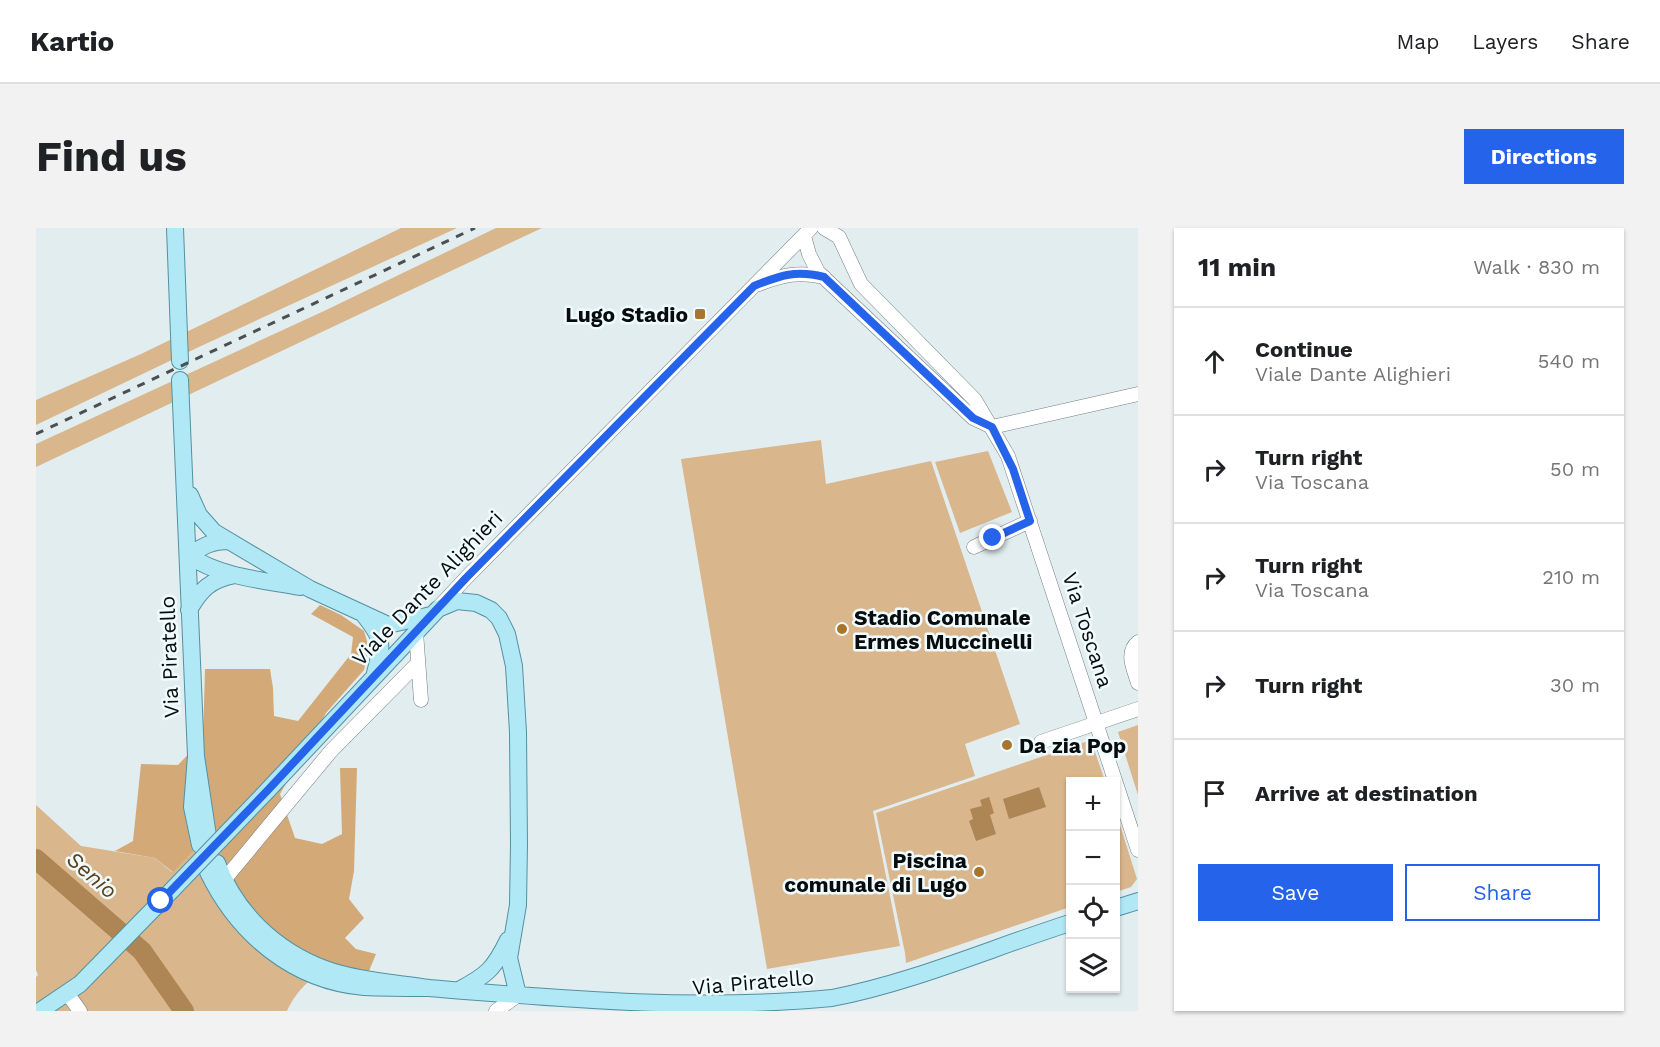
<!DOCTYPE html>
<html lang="en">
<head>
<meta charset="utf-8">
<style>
	body { margin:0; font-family:"Work Sans",sans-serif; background:#f2f2f2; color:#202124 }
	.controls { position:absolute; right:18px; bottom:18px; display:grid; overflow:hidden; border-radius:0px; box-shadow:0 2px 4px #0004 }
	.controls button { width:54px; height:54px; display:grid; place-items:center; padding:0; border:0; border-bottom:2px solid #e0e0e0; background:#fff; color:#202124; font:30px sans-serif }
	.stop { position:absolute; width:18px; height:18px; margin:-14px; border:4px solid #2563eb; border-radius:50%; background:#fff }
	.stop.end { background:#2563eb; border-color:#fff; box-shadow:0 2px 6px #0008 }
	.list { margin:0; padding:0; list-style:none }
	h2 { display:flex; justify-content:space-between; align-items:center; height:78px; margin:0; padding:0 24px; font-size:26px }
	h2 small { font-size:20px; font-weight:400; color:#757577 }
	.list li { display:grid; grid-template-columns:39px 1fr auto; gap:18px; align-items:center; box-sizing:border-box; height:108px; padding:0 24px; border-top:2px solid #e0e0e0 }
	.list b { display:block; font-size:22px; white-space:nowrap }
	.list p { margin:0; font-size:20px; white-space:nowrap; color:#757577 }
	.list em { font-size:20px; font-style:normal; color:#757577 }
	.actions { display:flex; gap:12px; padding:18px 24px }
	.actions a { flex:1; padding:14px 0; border:2px solid #2563eb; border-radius:0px; text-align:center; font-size:21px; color:#2563eb }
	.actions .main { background:#2563eb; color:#fff }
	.icon { flex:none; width:33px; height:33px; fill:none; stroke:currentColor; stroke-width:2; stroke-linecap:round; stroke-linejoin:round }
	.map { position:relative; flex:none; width:1102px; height:783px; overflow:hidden; border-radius:0px }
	header { display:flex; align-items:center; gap:36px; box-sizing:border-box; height:84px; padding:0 30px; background:#fff; border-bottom:2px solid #e0e0e0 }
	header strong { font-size:28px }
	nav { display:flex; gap:33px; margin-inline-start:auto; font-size:21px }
	.intro { display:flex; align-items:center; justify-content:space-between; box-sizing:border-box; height:144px; padding:0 36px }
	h1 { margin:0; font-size:42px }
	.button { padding:15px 27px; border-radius:0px; background:#2563eb; color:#fff; font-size:21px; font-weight:700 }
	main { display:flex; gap:36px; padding:0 36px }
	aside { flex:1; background:#fff; border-radius:0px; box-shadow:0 2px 4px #0004 }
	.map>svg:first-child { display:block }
	.green { fill:#dab68d }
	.forest { fill:#d3a977 }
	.water { fill:#ae8555 }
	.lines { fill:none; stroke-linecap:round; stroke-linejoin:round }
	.river { stroke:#ae8555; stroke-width:20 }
	.minor-casing { stroke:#747e81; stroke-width:15 }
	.major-casing { stroke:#5391a1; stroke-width:18 }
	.minor { stroke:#fff; stroke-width:14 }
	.major { stroke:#b0e8f6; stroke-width:16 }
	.rail { stroke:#4a5052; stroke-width:3; stroke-dasharray:8 8; stroke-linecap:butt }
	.major-bridge-casing { stroke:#5391a1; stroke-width:18; stroke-linecap:butt }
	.major-bridge { stroke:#b0e8f6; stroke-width:16 }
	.route { stroke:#2563eb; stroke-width:8 }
	.poi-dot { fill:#a9742d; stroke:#f0fbfe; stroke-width:2 }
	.labels { text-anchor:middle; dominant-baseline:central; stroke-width:5; stroke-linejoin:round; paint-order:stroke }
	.poi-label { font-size:21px; font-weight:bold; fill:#080c0d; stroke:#f0fbfe; text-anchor:end }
	.street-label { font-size:21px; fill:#080c0d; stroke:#f0fbfe }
	.water-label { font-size:22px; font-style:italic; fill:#5d4019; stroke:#f0fbfe }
</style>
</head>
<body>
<header>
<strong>Kartio</strong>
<nav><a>Map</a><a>Layers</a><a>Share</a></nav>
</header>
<div class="intro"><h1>Find us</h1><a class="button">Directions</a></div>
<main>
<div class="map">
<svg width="1102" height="783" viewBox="0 0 1102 783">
	<rect width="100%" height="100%" fill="#e2edf0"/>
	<!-- green -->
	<path class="green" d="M365 0H421L165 118 0 197V172L105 126Z
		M460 0H506L0 239V216L288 83Z
		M785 212 790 256 895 233 984 496 929 516 939 548 837 583 864 718 731 741 645 231Z
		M952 223 976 284 924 305 899 234Z
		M1102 497V567L1082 504Z
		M1055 512 1069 553 1034 554V679L870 735 869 725 840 585Z
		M0 577 45 618 119 630 136 644 176 602 248 711 296 737C275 750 262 760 251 783H0V749L2 747 0 742Z
		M1080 584 1101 651 1095 659 1080 664Z"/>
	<!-- forest -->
	<path class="forest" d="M284 377 305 387 328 403 333 420 328 442 290 485 244 566 259 610 286 616 306 606 304 540H321L318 643 313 671 328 690 309 710 320 721 340 726 333 743 296 737 248 711 216 689 196 654 176 603 137 644 119 630 79 623 97 613 105 536 142 537 167 511 169 441H234L237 460 238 488 262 493 315 426 317 409 275 386Z"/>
	<!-- water -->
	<path class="water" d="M1003 559 1010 579 973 591 967 571Z
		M953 569 958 585 954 587 960 606 940 613 933 593 937 591 934 581 946 578 944 572Z"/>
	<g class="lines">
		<!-- river -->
		<path class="river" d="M0 631 106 723 148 783"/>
		<!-- minor casing -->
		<g class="minor-casing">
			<path id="minor" d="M788 0 803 9 825 56 939 172 972 228 1102 622
				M768 8 773 26 782 44 937 190 956 199
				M723 56C746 47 764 43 788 49
				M956 199 1102 166
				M938 319 994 293
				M403 379 430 350 775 0
				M380 404 385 472
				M1102 414C1089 425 1098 441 1102 455
				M1005 514 1102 481
				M188 652 295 523 382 435
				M31 765 44 783
				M460 783 482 767"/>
		</g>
		<!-- major casing -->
		<g class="major-casing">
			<path id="major" d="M139 0 144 133
				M144 152 160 528
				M154 267 163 287 178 304 274 361 352 397 395 387
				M153 328C185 349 226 352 264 359
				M153 328C166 318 176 313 193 313
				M153 382C165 361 174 352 199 347
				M328 387C348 412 347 416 339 445
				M231 563 402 381 421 373 440 375 455 382 463 390 471 406 478 438 482 504 483 616 482 677 473 730 482 767
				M164 617 156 579 160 528 172 608
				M172 644C202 706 257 753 328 759 349 760 371 760 393 760 361 755 318 752 289 741 239 722 200 685 181 635
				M1080 680 1102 673
				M393 760C527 771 662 783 796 770 878 754 955 720 1034 695
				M423 762C451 747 458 741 472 712
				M4 783 44 756 137 661"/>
		</g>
		<!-- minor -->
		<use href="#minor" class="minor"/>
		<!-- major -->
		<use href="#major" class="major"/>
		<!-- rail -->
		<path class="rail" d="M0 206 439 0"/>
		<!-- major-bridge casing -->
		<g class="major-bridge-casing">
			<path id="major-bridge" d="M137 661 231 563"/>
		</g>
		<!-- major-bridge -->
		<use href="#major-bridge" class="major-bridge"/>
	</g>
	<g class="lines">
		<!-- route -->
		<path class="route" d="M125 673 231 563 430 350 718 58C745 47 760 42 788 49L937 190 956 199 977 241 994 293 957 310"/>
	</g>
	<!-- markers -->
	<g class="poi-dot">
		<rect x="658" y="80" width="12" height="12" rx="3"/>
		<circle cx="806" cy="401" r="6"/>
		<circle cx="971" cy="517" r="6"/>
		<circle cx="943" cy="644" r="6"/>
	</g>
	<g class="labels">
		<!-- poi labels -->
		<g class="poi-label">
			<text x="652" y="86">Lugo Stadio</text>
			<text x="818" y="389" text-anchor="start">Stadio Comunale<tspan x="818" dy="24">Ermes Muccinelli</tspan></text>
			<text x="983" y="517" text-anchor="start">Da zia Pop</text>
			<text x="931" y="632">Piscina<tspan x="931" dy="24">comunale di Lugo</tspan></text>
		</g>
		<!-- street labels -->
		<g class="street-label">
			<text transform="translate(391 360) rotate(-46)">Viale Dante Alighieri</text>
			<text transform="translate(1052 402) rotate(72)">Via Toscana</text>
			<text transform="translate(133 429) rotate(-92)">Via Piratello</text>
			<text transform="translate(717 754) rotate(-5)">Via Piratello</text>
		</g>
		<!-- water labels -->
		<g class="water-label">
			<text transform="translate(56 647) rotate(41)">Senio</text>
		</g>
	</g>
</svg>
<div class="controls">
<button>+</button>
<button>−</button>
<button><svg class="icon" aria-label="locate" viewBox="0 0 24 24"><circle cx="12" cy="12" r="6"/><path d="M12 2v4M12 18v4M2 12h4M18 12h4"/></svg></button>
<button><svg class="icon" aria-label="layers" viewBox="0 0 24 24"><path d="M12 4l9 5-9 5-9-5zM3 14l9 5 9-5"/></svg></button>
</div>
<div class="stop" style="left:125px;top:673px"></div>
<div class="stop end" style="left:957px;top:310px"></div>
</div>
<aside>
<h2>11 min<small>Walk · 830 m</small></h2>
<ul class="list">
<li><svg class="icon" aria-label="ahead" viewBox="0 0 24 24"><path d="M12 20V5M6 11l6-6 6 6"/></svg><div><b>Continue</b><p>Viale Dante Alighieri</p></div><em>540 m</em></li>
<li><svg class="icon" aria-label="right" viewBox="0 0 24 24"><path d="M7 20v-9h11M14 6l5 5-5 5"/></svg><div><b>Turn right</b><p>Via Toscana</p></div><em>50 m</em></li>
<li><svg class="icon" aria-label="right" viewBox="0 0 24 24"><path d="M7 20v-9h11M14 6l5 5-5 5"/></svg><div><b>Turn right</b><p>Via Toscana</p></div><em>210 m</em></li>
<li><svg class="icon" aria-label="right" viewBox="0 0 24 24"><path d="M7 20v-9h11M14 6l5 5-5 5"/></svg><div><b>Turn right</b></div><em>30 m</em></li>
<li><svg class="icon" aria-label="arrive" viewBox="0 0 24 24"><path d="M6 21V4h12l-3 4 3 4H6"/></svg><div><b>Arrive at destination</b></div></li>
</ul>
<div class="actions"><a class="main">Save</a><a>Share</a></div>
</aside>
</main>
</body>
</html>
